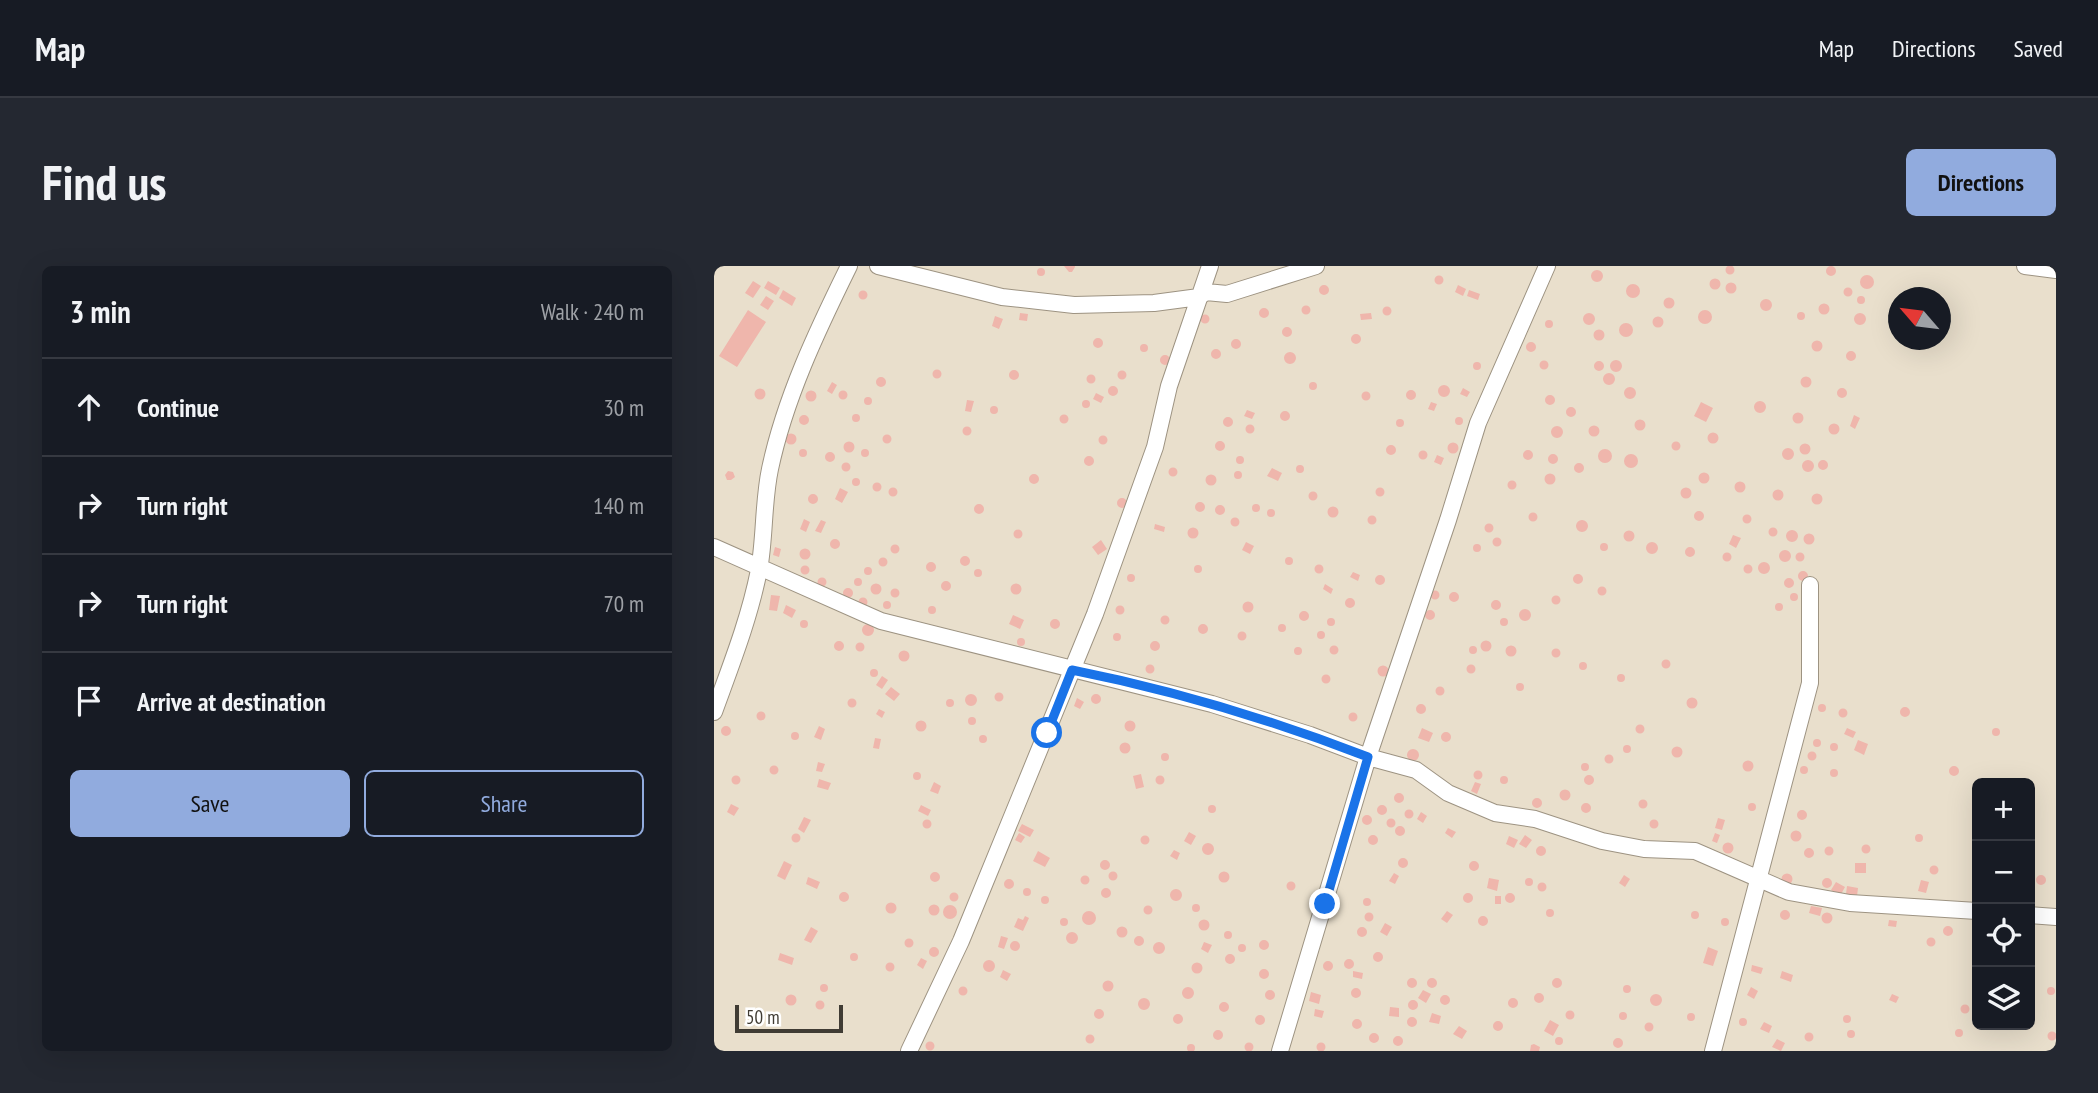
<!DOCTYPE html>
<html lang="en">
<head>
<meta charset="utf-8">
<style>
	body { margin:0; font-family:"PT Sans Narrow",sans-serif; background:#242831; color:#f1f3f6 }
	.controls { position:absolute; right:21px; bottom:21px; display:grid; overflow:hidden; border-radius:10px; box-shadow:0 7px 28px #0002 }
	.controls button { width:63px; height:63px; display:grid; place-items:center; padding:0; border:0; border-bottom:2px solid #363941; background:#171b24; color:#f1f3f6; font:35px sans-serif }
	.compass { position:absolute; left:1174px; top:21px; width:63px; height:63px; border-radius:50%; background:#171b24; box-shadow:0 7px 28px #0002; rotate:298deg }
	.scale { position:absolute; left:21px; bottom:18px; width:108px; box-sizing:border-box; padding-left:7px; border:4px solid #403c34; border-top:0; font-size:19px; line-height:24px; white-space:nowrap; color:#403c34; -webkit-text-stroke:5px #fff; paint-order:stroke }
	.stop { position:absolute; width:21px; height:21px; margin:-16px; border:5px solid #1a73e8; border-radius:50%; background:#fff }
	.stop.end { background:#1a73e8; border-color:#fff; box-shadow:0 2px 7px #0008 }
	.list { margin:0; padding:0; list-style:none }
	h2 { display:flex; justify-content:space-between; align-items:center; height:91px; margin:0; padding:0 28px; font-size:30px }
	h2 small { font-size:23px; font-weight:400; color:#9ea1a6 }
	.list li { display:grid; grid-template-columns:46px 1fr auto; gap:21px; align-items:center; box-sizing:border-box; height:98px; padding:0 28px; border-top:2px solid #363941 }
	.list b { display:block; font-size:26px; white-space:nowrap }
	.list em { font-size:23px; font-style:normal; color:#9ea1a6 }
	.actions { display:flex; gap:14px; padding:21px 28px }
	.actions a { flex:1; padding:16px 0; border:2px solid #91abde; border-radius:10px; text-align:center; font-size:24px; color:#91abde }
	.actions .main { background:#91abde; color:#111 }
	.icon { flex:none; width:38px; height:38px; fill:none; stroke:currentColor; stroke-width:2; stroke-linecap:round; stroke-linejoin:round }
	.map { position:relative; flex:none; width:1342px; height:785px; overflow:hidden; border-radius:10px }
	header { display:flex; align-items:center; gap:42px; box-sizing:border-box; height:98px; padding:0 35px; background:#171b24; border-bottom:2px solid #363941 }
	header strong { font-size:33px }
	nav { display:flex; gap:38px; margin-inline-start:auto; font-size:24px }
	.intro { display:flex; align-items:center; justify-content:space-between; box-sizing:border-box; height:168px; padding:0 42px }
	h1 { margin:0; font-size:49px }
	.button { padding:18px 32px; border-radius:10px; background:#91abde; color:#111; font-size:24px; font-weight:700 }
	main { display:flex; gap:42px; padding:0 42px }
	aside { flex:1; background:#171b24; border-radius:10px; box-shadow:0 7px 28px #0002 }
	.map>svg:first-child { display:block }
	.building { fill:#efb6ac }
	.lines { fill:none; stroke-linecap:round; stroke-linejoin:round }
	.minor-casing { stroke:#9d9382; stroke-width:18 }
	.minor { stroke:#fff; stroke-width:16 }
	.route { stroke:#1a73e8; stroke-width:9 }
</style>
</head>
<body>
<header>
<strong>Map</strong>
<nav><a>Map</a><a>Directions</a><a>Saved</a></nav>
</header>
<div class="intro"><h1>Find us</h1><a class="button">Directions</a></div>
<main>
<aside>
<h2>3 min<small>Walk · 240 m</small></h2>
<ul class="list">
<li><svg class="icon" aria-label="ahead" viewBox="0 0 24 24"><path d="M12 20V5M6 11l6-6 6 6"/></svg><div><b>Continue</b></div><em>30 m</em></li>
<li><svg class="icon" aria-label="right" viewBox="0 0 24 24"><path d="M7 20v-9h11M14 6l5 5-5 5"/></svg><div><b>Turn right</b></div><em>140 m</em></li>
<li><svg class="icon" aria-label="right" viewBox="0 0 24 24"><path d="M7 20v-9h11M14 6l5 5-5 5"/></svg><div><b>Turn right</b></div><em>70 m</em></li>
<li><svg class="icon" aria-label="arrive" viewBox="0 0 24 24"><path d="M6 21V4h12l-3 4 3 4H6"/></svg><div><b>Arrive at destination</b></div></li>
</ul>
<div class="actions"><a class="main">Save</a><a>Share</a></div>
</aside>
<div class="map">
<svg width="1342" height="785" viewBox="0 0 1342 785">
	<rect width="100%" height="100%" fill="#e9dfcc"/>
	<!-- building -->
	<path class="building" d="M1011.5 4a4.5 4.5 0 1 1 9 0a4.5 4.5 0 1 1-9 0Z
		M350 0H361V1L358 6H355Z
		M1112 5a5 5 0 1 1 10 0a5 5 0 1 1-10 0Z
		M323 6a4 4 0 1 1 8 0a4 4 0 1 1-8 0Z
		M877 10a6 6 0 1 1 12 0a6 6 0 1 1-12 0Z
		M1146 16a7 7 0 1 1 14 0a7 7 0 1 1-14 0Z
		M720.5 14a4.5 4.5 0 1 1 9 0a4.5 4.5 0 1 1-9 0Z
		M995.5 18a5.5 5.5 0 1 1 11 0a5.5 5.5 0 1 1-11 0Z
		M39 15 47 20 39 32 31 27Z
		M54 15 66 22 62 29 50 22Z
		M1011.5 22a5.5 5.5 0 1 1 11 0a5.5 5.5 0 1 1-11 0Z
		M912 25a7 7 0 1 1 14 0a7 7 0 1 1-14 0Z
		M744 19 752 23 749 30 741 26Z
		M605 24a5 5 0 1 1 10 0a5 5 0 1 1-10 0Z
		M1129.5 26a4.5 4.5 0 1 1 9 0a4.5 4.5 0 1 1-9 0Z
		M69 24 82 32 78 40 65 32Z
		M755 24 766 28 764 34 753 30Z
		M144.5 29a4.5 4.5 0 1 1 9 0a4.5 4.5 0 1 1-9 0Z
		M1143 34a4 4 0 1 1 8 0a4 4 0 1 1-8 0Z
		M52 30 60 35 54 44 46 39Z
		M949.5 37a5.5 5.5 0 1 1 11 0a5.5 5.5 0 1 1-11 0Z
		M1046 39a6 6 0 1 1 12 0a6 6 0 1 1-12 0Z
		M1104.5 43a5.5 5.5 0 1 1 11 0a5.5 5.5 0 1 1-11 0Z
		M587.5 44a4.5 4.5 0 1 1 9 0a4.5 4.5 0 1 1-9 0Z
		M668.5 45a4.5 4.5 0 1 1 9 0a4.5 4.5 0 1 1-9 0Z
		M545 47a5 5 0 1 1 10 0a5 5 0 1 1-10 0Z
		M34 44 52 56 23 101 5 90Z
		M984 51a7 7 0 1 1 14 0a7 7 0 1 1-14 0Z
		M1083 50a4 4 0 1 1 8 0a4 4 0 1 1-8 0Z
		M869 53a6 6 0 1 1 12 0a6 6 0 1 1-12 0Z
		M1140 53a6 6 0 1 1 12 0a6 6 0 1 1-12 0Z
		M306 47 314 48 313 55 305 54Z
		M657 47 658 53 647 54 646 48Z
		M486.5 53a4.5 4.5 0 1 1 9 0a4.5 4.5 0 1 1-9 0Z
		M281 50 289 53 285 63 278 60Z
		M938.5 56a5.5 5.5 0 1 1 11 0a5.5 5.5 0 1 1-11 0Z
		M831 58a4 4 0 1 1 8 0a4 4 0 1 1-8 0Z
		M905 64a7 7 0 1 1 14 0a7 7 0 1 1-14 0Z
		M568 66a5 5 0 1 1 10 0a5 5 0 1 1-10 0Z
		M879.5 69a5.5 5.5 0 1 1 11 0a5.5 5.5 0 1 1-11 0Z
		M637 73a5 5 0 1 1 10 0a5 5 0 1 1-10 0Z
		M379 77a5 5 0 1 1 10 0a5 5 0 1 1-10 0Z
		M517 78a5 5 0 1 1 10 0a5 5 0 1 1-10 0Z
		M1097.5 80a5.5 5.5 0 1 1 11 0a5.5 5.5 0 1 1-11 0Z
		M812 81a5 5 0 1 1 10 0a5 5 0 1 1-10 0Z
		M426 82a4 4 0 1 1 8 0a4 4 0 1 1-8 0Z
		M497 88a5 5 0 1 1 10 0a5 5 0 1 1-10 0Z
		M1132 90a5 5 0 1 1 10 0a5 5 0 1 1-10 0Z
		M570 92a6 6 0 1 1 12 0a6 6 0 1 1-12 0Z
		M446 94a5 5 0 1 1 10 0a5 5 0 1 1-10 0Z
		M896 100a6 6 0 1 1 12 0a6 6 0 1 1-12 0Z
		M825.5 99a4.5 4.5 0 1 1 9 0a4.5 4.5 0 1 1-9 0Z
		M880 100a5 5 0 1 1 10 0a5 5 0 1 1-10 0Z
		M759 100a4 4 0 1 1 8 0a4 4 0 1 1-8 0Z
		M218.5 108a4.5 4.5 0 1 1 9 0a4.5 4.5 0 1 1-9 0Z
		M295 109a5 5 0 1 1 10 0a5 5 0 1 1-10 0Z
		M403.5 109a4.5 4.5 0 1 1 9 0a4.5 4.5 0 1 1-9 0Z
		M889 113a6 6 0 1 1 12 0a6 6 0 1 1-12 0Z
		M372.5 113a4.5 4.5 0 1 1 9 0a4.5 4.5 0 1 1-9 0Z
		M1086.5 116a5.5 5.5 0 1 1 11 0a5.5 5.5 0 1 1-11 0Z
		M162 116a5 5 0 1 1 10 0a5 5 0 1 1-10 0Z
		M118 116 123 119 118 128 113 125Z
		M595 120a4 4 0 1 1 8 0a4 4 0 1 1-8 0Z
		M724 125a6 6 0 1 1 12 0a6 6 0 1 1-12 0Z
		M394 125a5 5 0 1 1 10 0a5 5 0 1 1-10 0Z
		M910 127a6 6 0 1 1 12 0a6 6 0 1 1-12 0Z
		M749 122 756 126 753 131 746 128Z
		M1123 127a5 5 0 1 1 10 0a5 5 0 1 1-10 0Z
		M40.5 128a5.5 5.5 0 1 1 11 0a5.5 5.5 0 1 1-11 0Z
		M692 129a5 5 0 1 1 10 0a5 5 0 1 1-10 0Z
		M91.5 130a5.5 5.5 0 1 1 11 0a5.5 5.5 0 1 1-11 0Z
		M124.5 129a4.5 4.5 0 1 1 9 0a4.5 4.5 0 1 1-9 0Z
		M647.5 130a4.5 4.5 0 1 1 9 0a4.5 4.5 0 1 1-9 0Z
		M382 127 390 131 387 137 379 133Z
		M831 134a5 5 0 1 1 10 0a5 5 0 1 1-10 0Z
		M150 135a4 4 0 1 1 8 0a4 4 0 1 1-8 0Z
		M253 134 260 135 257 146 251 145Z
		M368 138a4 4 0 1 1 8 0a4 4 0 1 1-8 0Z
		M1040 141a6 6 0 1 1 12 0a6 6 0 1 1-12 0Z
		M717 136 723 138 720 145 714 143Z
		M987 136 999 142 992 156 980 150Z
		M276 144a4 4 0 1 1 8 0a4 4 0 1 1-8 0Z
		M852 146a5 5 0 1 1 10 0a5 5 0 1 1-10 0Z
		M533 144 541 147 538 153 530 150Z
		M566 150a5 5 0 1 1 10 0a5 5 0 1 1-10 0Z
		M1078.5 152a5.5 5.5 0 1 1 11 0a5.5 5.5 0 1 1-11 0Z
		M138 152a4 4 0 1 1 8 0a4 4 0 1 1-8 0Z
		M345.5 153a4.5 4.5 0 1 1 9 0a4.5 4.5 0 1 1-9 0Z
		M85 154a5 5 0 1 1 10 0a5 5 0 1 1-10 0Z
		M1140 149 1146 152 1141 163 1136 160Z
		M741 155a4 4 0 1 1 8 0a4 4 0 1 1-8 0Z
		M509 156a5 5 0 1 1 10 0a5 5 0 1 1-10 0Z
		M682 157a4 4 0 1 1 8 0a4 4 0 1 1-8 0Z
		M920.5 159a5.5 5.5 0 1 1 11 0a5.5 5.5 0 1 1-11 0Z
		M1114.5 163a5.5 5.5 0 1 1 11 0a5.5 5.5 0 1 1-11 0Z
		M531.5 163a4.5 4.5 0 1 1 9 0a4.5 4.5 0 1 1-9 0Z
		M874.5 165a5.5 5.5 0 1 1 11 0a5.5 5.5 0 1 1-11 0Z
		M837 166a6 6 0 1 1 12 0a6 6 0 1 1-12 0Z
		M248.5 165a4.5 4.5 0 1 1 9 0a4.5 4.5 0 1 1-9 0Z
		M993.5 172a5.5 5.5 0 1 1 11 0a5.5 5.5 0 1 1-11 0Z
		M71.5 173a5.5 5.5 0 1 1 11 0a5.5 5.5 0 1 1-11 0Z
		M168.5 173a4.5 4.5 0 1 1 9 0a4.5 4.5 0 1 1-9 0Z
		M384.5 174a4.5 4.5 0 1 1 9 0a4.5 4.5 0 1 1-9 0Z
		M501 180a5 5 0 1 1 10 0a5 5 0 1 1-10 0Z
		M957.5 180a4.5 4.5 0 1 1 9 0a4.5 4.5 0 1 1-9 0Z
		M129.5 181a5.5 5.5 0 1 1 11 0a5.5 5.5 0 1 1-11 0Z
		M733.5 182a5.5 5.5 0 1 1 11 0a5.5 5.5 0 1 1-11 0Z
		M1085.5 183a5.5 5.5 0 1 1 11 0a5.5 5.5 0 1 1-11 0Z
		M672 184a5 5 0 1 1 10 0a5 5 0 1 1-10 0Z
		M1068 188a6 6 0 1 1 12 0a6 6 0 1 1-12 0Z
		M85 187a4 4 0 1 1 8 0a4 4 0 1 1-8 0Z
		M147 187a4 4 0 1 1 8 0a4 4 0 1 1-8 0Z
		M884 190a7 7 0 1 1 14 0a7 7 0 1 1-14 0Z
		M809 189a5 5 0 1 1 10 0a5 5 0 1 1-10 0Z
		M704.5 189a4.5 4.5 0 1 1 9 0a4.5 4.5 0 1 1-9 0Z
		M111 191a5 5 0 1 1 10 0a5 5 0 1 1-10 0Z
		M834 193a5 5 0 1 1 10 0a5 5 0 1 1-10 0Z
		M910 195a7 7 0 1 1 14 0a7 7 0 1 1-14 0Z
		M723 189 730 192 727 199 720 196Z
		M522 194a4 4 0 1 1 8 0a4 4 0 1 1-8 0Z
		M370 195a5 5 0 1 1 10 0a5 5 0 1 1-10 0Z
		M1104 199a5 5 0 1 1 10 0a5 5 0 1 1-10 0Z
		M1088 200a6 6 0 1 1 12 0a6 6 0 1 1-12 0Z
		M127.5 201a4.5 4.5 0 1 1 9 0a4.5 4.5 0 1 1-9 0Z
		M860 202a5 5 0 1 1 10 0a5 5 0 1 1-10 0Z
		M582 203a4 4 0 1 1 8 0a4 4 0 1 1-8 0Z
		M454.5 206a4.5 4.5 0 1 1 9 0a4.5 4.5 0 1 1-9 0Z
		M558 202 568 207 564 215 553 210Z
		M14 205 19 206 21 211 17 214H13L11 209Z
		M520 209a4 4 0 1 1 8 0a4 4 0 1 1-8 0Z
		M984.5 212a5.5 5.5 0 1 1 11 0a5.5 5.5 0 1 1-11 0Z
		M830.5 213a5.5 5.5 0 1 1 11 0a5.5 5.5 0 1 1-11 0Z
		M315 213a5 5 0 1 1 10 0a5 5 0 1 1-10 0Z
		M491.5 214a5.5 5.5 0 1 1 11 0a5.5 5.5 0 1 1-11 0Z
		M138 216a4 4 0 1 1 8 0a4 4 0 1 1-8 0Z
		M793.5 219a4.5 4.5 0 1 1 9 0a4.5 4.5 0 1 1-9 0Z
		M1020.5 221a5.5 5.5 0 1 1 11 0a5.5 5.5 0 1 1-11 0Z
		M158.5 221a4.5 4.5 0 1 1 9 0a4.5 4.5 0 1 1-9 0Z
		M661.5 226a4.5 4.5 0 1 1 9 0a4.5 4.5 0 1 1-9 0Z
		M966.5 227a5.5 5.5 0 1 1 11 0a5.5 5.5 0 1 1-11 0Z
		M174.5 226a4.5 4.5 0 1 1 9 0a4.5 4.5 0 1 1-9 0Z
		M126 222 134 226 128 237 121 233Z
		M1058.5 229a5.5 5.5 0 1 1 11 0a5.5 5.5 0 1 1-11 0Z
		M594.5 230a4.5 4.5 0 1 1 9 0a4.5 4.5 0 1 1-9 0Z
		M1097.5 233a5.5 5.5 0 1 1 11 0a5.5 5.5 0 1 1-11 0Z
		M94 233a5 5 0 1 1 10 0a5 5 0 1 1-10 0Z
		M403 237a5 5 0 1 1 10 0a5 5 0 1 1-10 0Z
		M481 241a5 5 0 1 1 10 0a5 5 0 1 1-10 0Z
		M260 243a5 5 0 1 1 10 0a5 5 0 1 1-10 0Z
		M538 242a4 4 0 1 1 8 0a4 4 0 1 1-8 0Z
		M501 244a5 5 0 1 1 10 0a5 5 0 1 1-10 0Z
		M613.5 246a5.5 5.5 0 1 1 11 0a5.5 5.5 0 1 1-11 0Z
		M553 247a4 4 0 1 1 8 0a4 4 0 1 1-8 0Z
		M980 250a5 5 0 1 1 10 0a5 5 0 1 1-10 0Z
		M814.5 251a4.5 4.5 0 1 1 9 0a4.5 4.5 0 1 1-9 0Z
		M1028.5 253a4.5 4.5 0 1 1 9 0a4.5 4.5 0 1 1-9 0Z
		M653.5 254a4.5 4.5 0 1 1 9 0a4.5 4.5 0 1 1-9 0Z
		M516.5 256a4.5 4.5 0 1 1 9 0a4.5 4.5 0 1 1-9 0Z
		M90 253 96 256 92 266 86 263Z
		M107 254 112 256 107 267 101 265Z
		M862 260a6 6 0 1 1 12 0a6 6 0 1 1-12 0Z
		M770.5 262a4.5 4.5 0 1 1 9 0a4.5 4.5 0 1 1-9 0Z
		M441 258 451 261 450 266 440 263Z
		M1054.5 266a4.5 4.5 0 1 1 9 0a4.5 4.5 0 1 1-9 0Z
		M473.5 267a5.5 5.5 0 1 1 11 0a5.5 5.5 0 1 1-11 0Z
		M299.5 268a4.5 4.5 0 1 1 9 0a4.5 4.5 0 1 1-9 0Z
		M1072 270a6 6 0 1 1 12 0a6 6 0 1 1-12 0Z
		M909.5 270a5.5 5.5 0 1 1 11 0a5.5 5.5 0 1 1-11 0Z
		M1089.5 273a5.5 5.5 0 1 1 11 0a5.5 5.5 0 1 1-11 0Z
		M1019 269 1027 272 1022 282 1015 278Z
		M778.5 276a4.5 4.5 0 1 1 9 0a4.5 4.5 0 1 1-9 0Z
		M116 278a5 5 0 1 1 10 0a5 5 0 1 1-10 0Z
		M387 274 393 283 384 289 378 281Z
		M532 276 540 280 536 288 528 284Z
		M932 282a6 6 0 1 1 12 0a6 6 0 1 1-12 0Z
		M886 281a4 4 0 1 1 8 0a4 4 0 1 1-8 0Z
		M759 282a4 4 0 1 1 8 0a4 4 0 1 1-8 0Z
		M176.5 283a4.5 4.5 0 1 1 9 0a4.5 4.5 0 1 1-9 0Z
		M971 286a5 5 0 1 1 10 0a5 5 0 1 1-10 0Z
		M61 281 67 283 65 291 59 289Z
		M85.5 288a5.5 5.5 0 1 1 11 0a5.5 5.5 0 1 1-11 0Z
		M1065 290a6 6 0 1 1 12 0a6 6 0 1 1-12 0Z
		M1008.5 291a4.5 4.5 0 1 1 9 0a4.5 4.5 0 1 1-9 0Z
		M1081.5 291a4.5 4.5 0 1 1 9 0a4.5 4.5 0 1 1-9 0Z
		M246 295a5 5 0 1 1 10 0a5 5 0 1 1-10 0Z
		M571 295a4 4 0 1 1 8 0a4 4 0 1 1-8 0Z
		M164.5 296a4.5 4.5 0 1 1 9 0a4.5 4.5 0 1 1-9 0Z
		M1044 302a6 6 0 1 1 12 0a6 6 0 1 1-12 0Z
		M212 301a5 5 0 1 1 10 0a5 5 0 1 1-10 0Z
		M1029.5 303a4.5 4.5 0 1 1 9 0a4.5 4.5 0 1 1-9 0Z
		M600.5 303a4.5 4.5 0 1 1 9 0a4.5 4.5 0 1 1-9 0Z
		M480 303a4 4 0 1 1 8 0a4 4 0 1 1-8 0Z
		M86.5 304a4.5 4.5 0 1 1 9 0a4.5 4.5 0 1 1-9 0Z
		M150 305a4 4 0 1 1 8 0a4 4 0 1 1-8 0Z
		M260 307a4 4 0 1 1 8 0a4 4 0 1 1-8 0Z
		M1084 310a5 5 0 1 1 10 0a5 5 0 1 1-10 0Z
		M639 306 646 309 644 315 636 311Z
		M859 313a5 5 0 1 1 10 0a5 5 0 1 1-10 0Z
		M413 312a4 4 0 1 1 8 0a4 4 0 1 1-8 0Z
		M661 314a5 5 0 1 1 10 0a5 5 0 1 1-10 0Z
		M103.5 316a4.5 4.5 0 1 1 9 0a4.5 4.5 0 1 1-9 0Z
		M140 316a4 4 0 1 1 8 0a4 4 0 1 1-8 0Z
		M1070 317a5 5 0 1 1 10 0a5 5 0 1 1-10 0Z
		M227 320a5 5 0 1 1 10 0a5 5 0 1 1-10 0Z
		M296.5 323a5.5 5.5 0 1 1 11 0a5.5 5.5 0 1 1-11 0Z
		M156.5 323a5.5 5.5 0 1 1 11 0a5.5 5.5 0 1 1-11 0Z
		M611 318 619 323 617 328 609 323Z
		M883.5 325a4.5 4.5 0 1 1 9 0a4.5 4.5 0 1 1-9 0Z
		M129 327a5 5 0 1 1 10 0a5 5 0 1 1-10 0Z
		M176.5 327a4.5 4.5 0 1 1 9 0a4.5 4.5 0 1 1-9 0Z
		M716.5 329a4.5 4.5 0 1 1 9 0a4.5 4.5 0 1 1-9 0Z
		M735 331a5 5 0 1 1 10 0a5 5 0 1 1-10 0Z
		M1076 331a4 4 0 1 1 8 0a4 4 0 1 1-8 0Z
		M57 329 66 330 63 345 55 344Z
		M837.5 334a4.5 4.5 0 1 1 9 0a4.5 4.5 0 1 1-9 0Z
		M144.5 336a4.5 4.5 0 1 1 9 0a4.5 4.5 0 1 1-9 0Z
		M631 337a5 5 0 1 1 10 0a5 5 0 1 1-10 0Z
		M777 339a5 5 0 1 1 10 0a5 5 0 1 1-10 0Z
		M169 339a4 4 0 1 1 8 0a4 4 0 1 1-8 0Z
		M528.5 341a5.5 5.5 0 1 1 11 0a5.5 5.5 0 1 1-11 0Z
		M1061 341a4 4 0 1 1 8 0a4 4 0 1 1-8 0Z
		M72 339 82 344 78 352 69 347Z
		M401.5 344a4.5 4.5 0 1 1 9 0a4.5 4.5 0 1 1-9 0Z
		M214 344a4 4 0 1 1 8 0a4 4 0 1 1-8 0Z
		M805 349a6 6 0 1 1 12 0a6 6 0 1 1-12 0Z
		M711 349a5 5 0 1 1 10 0a5 5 0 1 1-10 0Z
		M585 350a5 5 0 1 1 10 0a5 5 0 1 1-10 0Z
		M299 349 310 354 306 363 295 358Z
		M446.5 354a4.5 4.5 0 1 1 9 0a4.5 4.5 0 1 1-9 0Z
		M786 356a4 4 0 1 1 8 0a4 4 0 1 1-8 0Z
		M613 356a4 4 0 1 1 8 0a4 4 0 1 1-8 0Z
		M336 358a5 5 0 1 1 10 0a5 5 0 1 1-10 0Z
		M86 358a4 4 0 1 1 8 0a4 4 0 1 1-8 0Z
		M564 362a4 4 0 1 1 8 0a4 4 0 1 1-8 0Z
		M484 363a5 5 0 1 1 10 0a5 5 0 1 1-10 0Z
		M148 364a6 6 0 1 1 12 0a6 6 0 1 1-12 0Z
		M603 369a4 4 0 1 1 8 0a4 4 0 1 1-8 0Z
		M523.5 370a4.5 4.5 0 1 1 9 0a4.5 4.5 0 1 1-9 0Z
		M399 371a4 4 0 1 1 8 0a4 4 0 1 1-8 0Z
		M303 376a4 4 0 1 1 8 0a4 4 0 1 1-8 0Z
		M766.5 380a5.5 5.5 0 1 1 11 0a5.5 5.5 0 1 1-11 0Z
		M120 380a5 5 0 1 1 10 0a5 5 0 1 1-10 0Z
		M436 380a5 5 0 1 1 10 0a5 5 0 1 1-10 0Z
		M141.5 381a4.5 4.5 0 1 1 9 0a4.5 4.5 0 1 1-9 0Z
		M615.5 384a4.5 4.5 0 1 1 9 0a4.5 4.5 0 1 1-9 0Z
		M791.5 385a5.5 5.5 0 1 1 11 0a5.5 5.5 0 1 1-11 0Z
		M755 384a4 4 0 1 1 8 0a4 4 0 1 1-8 0Z
		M580 385a4 4 0 1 1 8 0a4 4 0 1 1-8 0Z
		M837.5 387a4.5 4.5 0 1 1 9 0a4.5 4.5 0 1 1-9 0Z
		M184.5 390a5.5 5.5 0 1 1 11 0a5.5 5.5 0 1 1-11 0Z
		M947.5 398a4.5 4.5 0 1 1 9 0a4.5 4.5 0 1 1-9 0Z
		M865 400a4 4 0 1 1 8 0a4 4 0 1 1-8 0Z
		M752.5 403a4.5 4.5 0 1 1 9 0a4.5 4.5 0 1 1-9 0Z
		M431.5 403a4.5 4.5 0 1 1 9 0a4.5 4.5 0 1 1-9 0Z
		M663.5 405a5.5 5.5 0 1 1 11 0a5.5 5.5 0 1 1-11 0Z
		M156 407a4 4 0 1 1 8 0a4 4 0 1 1-8 0Z
		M903 412a4 4 0 1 1 8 0a4 4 0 1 1-8 0Z
		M607.5 413a4.5 4.5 0 1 1 9 0a4.5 4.5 0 1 1-9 0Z
		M168 410 174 414 168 423 162 419Z
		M802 421a4 4 0 1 1 8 0a4 4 0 1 1-8 0Z
		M721.5 425a4.5 4.5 0 1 1 9 0a4.5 4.5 0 1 1-9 0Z
		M177 421 186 428 180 435 171 428Z
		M280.5 431a4.5 4.5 0 1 1 9 0a4.5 4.5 0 1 1-9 0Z
		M377 433a5 5 0 1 1 10 0a5 5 0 1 1-10 0Z
		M251 434a6 6 0 1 1 12 0a6 6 0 1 1-12 0Z
		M972.5 437a5.5 5.5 0 1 1 11 0a5.5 5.5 0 1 1-11 0Z
		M363 432 370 436 366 443 360 440Z
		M133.5 437a4.5 4.5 0 1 1 9 0a4.5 4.5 0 1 1-9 0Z
		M232 437a4 4 0 1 1 8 0a4 4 0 1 1-8 0Z
		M1104 442a4 4 0 1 1 8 0a4 4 0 1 1-8 0Z
		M702 443a5 5 0 1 1 10 0a5 5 0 1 1-10 0Z
		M1186 446a5 5 0 1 1 10 0a5 5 0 1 1-10 0Z
		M1124.5 447a4.5 4.5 0 1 1 9 0a4.5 4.5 0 1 1-9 0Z
		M165 443 171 446 168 452 162 448Z
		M42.5 450a4.5 4.5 0 1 1 9 0a4.5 4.5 0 1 1-9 0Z
		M634.5 451a4.5 4.5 0 1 1 9 0a4.5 4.5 0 1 1-9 0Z
		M254 455a4 4 0 1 1 8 0a4 4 0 1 1-8 0Z
		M201.5 460a5.5 5.5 0 1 1 11 0a5.5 5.5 0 1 1-11 0Z
		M410.5 460a5.5 5.5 0 1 1 11 0a5.5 5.5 0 1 1-11 0Z
		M921.5 463a4.5 4.5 0 1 1 9 0a4.5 4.5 0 1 1-9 0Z
		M7 465a5 5 0 1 1 10 0a5 5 0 1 1-10 0Z
		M105 460 111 463 107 474 100 471Z
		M1278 466a4 4 0 1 1 8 0a4 4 0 1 1-8 0Z
		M708 462 719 467 715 476 704 472Z
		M1133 462 1142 466 1139 472 1130 468Z
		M77 470a4 4 0 1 1 8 0a4 4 0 1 1-8 0Z
		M727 471a5 5 0 1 1 10 0a5 5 0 1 1-10 0Z
		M265 473a4 4 0 1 1 8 0a4 4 0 1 1-8 0Z
		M161 472 167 473 165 483 159 482Z
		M1099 477a4 4 0 1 1 8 0a4 4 0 1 1-8 0Z
		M1144 474 1154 478 1150 489 1140 484Z
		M405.5 482a5.5 5.5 0 1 1 11 0a5.5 5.5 0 1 1-11 0Z
		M1116 481a4 4 0 1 1 8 0a4 4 0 1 1-8 0Z
		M909 483a4 4 0 1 1 8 0a4 4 0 1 1-8 0Z
		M957.5 486a5.5 5.5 0 1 1 11 0a5.5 5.5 0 1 1-11 0Z
		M693 489a6 6 0 1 1 12 0a6 6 0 1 1-12 0Z
		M1093.5 490a4.5 4.5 0 1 1 9 0a4.5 4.5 0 1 1-9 0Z
		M447 491a4 4 0 1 1 8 0a4 4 0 1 1-8 0Z
		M890.5 493a4.5 4.5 0 1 1 9 0a4.5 4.5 0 1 1-9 0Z
		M1028.5 500a5.5 5.5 0 1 1 11 0a5.5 5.5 0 1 1-11 0Z
		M104 496 111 498 108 506 102 505Z
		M867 501a4 4 0 1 1 8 0a4 4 0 1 1-8 0Z
		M55.5 504a4.5 4.5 0 1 1 9 0a4.5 4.5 0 1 1-9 0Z
		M1086 504a4 4 0 1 1 8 0a4 4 0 1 1-8 0Z
		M1235 505a5 5 0 1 1 10 0a5 5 0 1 1-10 0Z
		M1116 507a4 4 0 1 1 8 0a4 4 0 1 1-8 0Z
		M759.5 509a4.5 4.5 0 1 1 9 0a4.5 4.5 0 1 1-9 0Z
		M199 510a4 4 0 1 1 8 0a4 4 0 1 1-8 0Z
		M427 508 430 521 422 523 419 510Z
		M870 514a5 5 0 1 1 10 0a5 5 0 1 1-10 0Z
		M441.5 514a4.5 4.5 0 1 1 9 0a4.5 4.5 0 1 1-9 0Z
		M17.5 514a4.5 4.5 0 1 1 9 0a4.5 4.5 0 1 1-9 0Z
		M786 514a4 4 0 1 1 8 0a4 4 0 1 1-8 0Z
		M105 513 117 517 114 524 103 521Z
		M220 516 227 520 224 528 216 525Z
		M761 516 767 518 763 528 757 525Z
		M845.5 529a5.5 5.5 0 1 1 11 0a5.5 5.5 0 1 1-11 0Z
		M680 532a5 5 0 1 1 10 0a5 5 0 1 1-10 0Z
		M818 537a5 5 0 1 1 10 0a5 5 0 1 1-10 0Z
		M924.5 538a4.5 4.5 0 1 1 9 0a4.5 4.5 0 1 1-9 0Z
		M867 542a5 5 0 1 1 10 0a5 5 0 1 1-10 0Z
		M1034 541a4 4 0 1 1 8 0a4 4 0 1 1-8 0Z
		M17 538 25 542 20 550 13 546Z
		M494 543a4 4 0 1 1 8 0a4 4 0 1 1-8 0Z
		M663 544a5 5 0 1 1 10 0a5 5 0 1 1-10 0Z
		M207 539 217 544 214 550 204 545Z
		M690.5 548a4.5 4.5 0 1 1 9 0a4.5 4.5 0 1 1-9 0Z
		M1083 549a5 5 0 1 1 10 0a5 5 0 1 1-10 0Z
		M707 546 713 550 709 557 703 553Z
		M648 554a5 5 0 1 1 10 0a5 5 0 1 1-10 0Z
		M90 551 97 554 90 567 84 563Z
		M1004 552 1011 554 1008 564 1001 562Z
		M672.5 557a4.5 4.5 0 1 1 9 0a4.5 4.5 0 1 1-9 0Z
		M208.5 558a4.5 4.5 0 1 1 9 0a4.5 4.5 0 1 1-9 0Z
		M935.5 558a4.5 4.5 0 1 1 9 0a4.5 4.5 0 1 1-9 0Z
		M308 558 320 564 316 571 304 565Z
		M681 565a5 5 0 1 1 10 0a5 5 0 1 1-10 0Z
		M734 562 742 566 738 572 731 567Z
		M1076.5 570a5.5 5.5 0 1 1 11 0a5.5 5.5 0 1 1-11 0Z
		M475 566 482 570 477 579 470 575Z
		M305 567 311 571 307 577 301 574Z
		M1001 567 1006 569 1003 577 998 575Z
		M77.5 572a4.5 4.5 0 1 1 9 0a4.5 4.5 0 1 1-9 0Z
		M1201 572a4 4 0 1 1 8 0a4 4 0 1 1-8 0Z
		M654 574a5 5 0 1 1 10 0a5 5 0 1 1-10 0Z
		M811 569 818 574 812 582 805 578Z
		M426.5 574a4.5 4.5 0 1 1 9 0a4.5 4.5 0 1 1-9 0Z
		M795 570 804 574 800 582 792 578Z
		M1008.5 582a5.5 5.5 0 1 1 11 0a5.5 5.5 0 1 1-11 0Z
		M488 583a6 6 0 1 1 12 0a6 6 0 1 1-12 0Z
		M1147.5 583a4.5 4.5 0 1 1 9 0a4.5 4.5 0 1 1-9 0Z
		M822 585a5 5 0 1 1 10 0a5 5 0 1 1-10 0Z
		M1110.5 585a4.5 4.5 0 1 1 9 0a4.5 4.5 0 1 1-9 0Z
		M1090 587a5 5 0 1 1 10 0a5 5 0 1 1-10 0Z
		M460 584 466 587 463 594 456 590Z
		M324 585 336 592 331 601 319 595Z
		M684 597a5 5 0 1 1 10 0a5 5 0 1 1-10 0Z
		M386 599a5 5 0 1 1 10 0a5 5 0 1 1-10 0Z
		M755 600a5 5 0 1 1 10 0a5 5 0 1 1-10 0Z
		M70 595 78 599 71 614 63 610Z
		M1141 597H1152V607H1141Z
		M1215.5 604a4.5 4.5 0 1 1 9 0a4.5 4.5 0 1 1-9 0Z
		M504.5 611a5.5 5.5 0 1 1 11 0a5.5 5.5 0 1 1-11 0Z
		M394.5 610a4.5 4.5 0 1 1 9 0a4.5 4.5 0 1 1-9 0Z
		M216 611a5 5 0 1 1 10 0a5 5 0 1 1-10 0Z
		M680 607 685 610 681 618 675 615Z
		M1067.5 613a5.5 5.5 0 1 1 11 0a5.5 5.5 0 1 1-11 0Z
		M910 609 916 613 911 621 905 617Z
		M1322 614a5 5 0 1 1 10 0a5 5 0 1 1-10 0Z
		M366.5 614a4.5 4.5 0 1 1 9 0a4.5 4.5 0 1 1-9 0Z
		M94 611 106 616 103 623 92 618Z
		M1108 617a5 5 0 1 1 10 0a5 5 0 1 1-10 0Z
		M775 612 785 614 783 625 773 622Z
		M811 616a4 4 0 1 1 8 0a4 4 0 1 1-8 0Z
		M290 618a5 5 0 1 1 10 0a5 5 0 1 1-10 0Z
		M1207 614 1215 616 1212 627 1204 625Z
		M572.5 620a4.5 4.5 0 1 1 9 0a4.5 4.5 0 1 1-9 0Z
		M1122 616 1131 621 1126 630 1117 624Z
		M823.5 621a4.5 4.5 0 1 1 9 0a4.5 4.5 0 1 1-9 0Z
		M1133 620 1144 622 1143 630 1132 628Z
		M309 626a4 4 0 1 1 8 0a4 4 0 1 1-8 0Z
		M387 627a5 5 0 1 1 10 0a5 5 0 1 1-10 0Z
		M456 629a6 6 0 1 1 12 0a6 6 0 1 1-12 0Z
		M125 631a5 5 0 1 1 10 0a5 5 0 1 1-10 0Z
		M235.5 631a4.5 4.5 0 1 1 9 0a4.5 4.5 0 1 1-9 0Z
		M749 632a5 5 0 1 1 10 0a5 5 0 1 1-10 0Z
		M791 632a5 5 0 1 1 10 0a5 5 0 1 1-10 0Z
		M781 630H787V638H781Z
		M327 634a4 4 0 1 1 8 0a4 4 0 1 1-8 0Z
		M649 636a4 4 0 1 1 8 0a4 4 0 1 1-8 0Z
		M171.5 642a5.5 5.5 0 1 1 11 0a5.5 5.5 0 1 1-11 0Z
		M478 642a4 4 0 1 1 8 0a4 4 0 1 1-8 0Z
		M214.5 644a5.5 5.5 0 1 1 11 0a5.5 5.5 0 1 1-11 0Z
		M429.5 644a4.5 4.5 0 1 1 9 0a4.5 4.5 0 1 1-9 0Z
		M229 646a7 7 0 1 1 14 0a7 7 0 1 1-14 0Z
		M1097 640 1108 642 1106 650 1095 647Z
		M832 647a4 4 0 1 1 8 0a4 4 0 1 1-8 0Z
		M1066 649a5 5 0 1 1 10 0a5 5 0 1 1-10 0Z
		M733 645 739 649 733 657 727 653Z
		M977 649a4 4 0 1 1 8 0a4 4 0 1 1-8 0Z
		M368 652a7 7 0 1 1 14 0a7 7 0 1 1-14 0Z
		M650.5 651a4.5 4.5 0 1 1 9 0a4.5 4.5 0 1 1-9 0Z
		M1107.5 652a5.5 5.5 0 1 1 11 0a5.5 5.5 0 1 1-11 0Z
		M764 655a5 5 0 1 1 10 0a5 5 0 1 1-10 0Z
		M311 650 315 652 309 665 300 661 304 652 309 654Z
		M346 656a4 4 0 1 1 8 0a4 4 0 1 1-8 0Z
		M1007 656a4 4 0 1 1 8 0a4 4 0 1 1-8 0Z
		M484.5 659a5.5 5.5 0 1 1 11 0a5.5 5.5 0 1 1-11 0Z
		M1175 654 1183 655 1182 661 1174 660Z
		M671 657 678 661 673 670 666 666Z
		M1229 665a5 5 0 1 1 10 0a5 5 0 1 1-10 0Z
		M402.5 666a5.5 5.5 0 1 1 11 0a5.5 5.5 0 1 1-11 0Z
		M643 666a5 5 0 1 1 10 0a5 5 0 1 1-10 0Z
		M97 661 104 665 97 677 90 674Z
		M510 669a4 4 0 1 1 8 0a4 4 0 1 1-8 0Z
		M352 672a6 6 0 1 1 12 0a6 6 0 1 1-12 0Z
		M420 675a5 5 0 1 1 10 0a5 5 0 1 1-10 0Z
		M287 670 294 672 290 683 284 681Z
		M1212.5 676a4.5 4.5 0 1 1 9 0a4.5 4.5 0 1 1-9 0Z
		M190.5 677a4.5 4.5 0 1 1 9 0a4.5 4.5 0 1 1-9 0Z
		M545 679a5 5 0 1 1 10 0a5 5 0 1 1-10 0Z
		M296 680a5 5 0 1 1 10 0a5 5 0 1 1-10 0Z
		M490 676 498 679 494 687 487 683Z
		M439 682a6 6 0 1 1 12 0a6 6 0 1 1-12 0Z
		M524 682a4 4 0 1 1 8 0a4 4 0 1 1-8 0Z
		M994 681 1004 685 999 700 989 697Z
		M215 686a5 5 0 1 1 10 0a5 5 0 1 1-10 0Z
		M659 691a5 5 0 1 1 10 0a5 5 0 1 1-10 0Z
		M136 691a4 4 0 1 1 8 0a4 4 0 1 1-8 0Z
		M66 687 80 692 78 699 64 694Z
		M511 693a5 5 0 1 1 10 0a5 5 0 1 1-10 0Z
		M207 692 213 695 209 703 203 699Z
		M630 698a5 5 0 1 1 10 0a5 5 0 1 1-10 0Z
		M269 700a6 6 0 1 1 12 0a6 6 0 1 1-12 0Z
		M609 700a5 5 0 1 1 10 0a5 5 0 1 1-10 0Z
		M477.5 702a5.5 5.5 0 1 1 11 0a5.5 5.5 0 1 1-11 0Z
		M171.5 701a4.5 4.5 0 1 1 9 0a4.5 4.5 0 1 1-9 0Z
		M1038 699 1049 702 1047 708 1037 705Z
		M545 708a5 5 0 1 1 10 0a5 5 0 1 1-10 0Z
		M289 704 297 708 293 715 286 711Z
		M639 705 649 707 648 713 639 711Z
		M1068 705 1079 709 1077 716 1066 712Z
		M693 717a5 5 0 1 1 10 0a5 5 0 1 1-10 0Z
		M713 717a5 5 0 1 1 10 0a5 5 0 1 1-10 0Z
		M838 717a5 5 0 1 1 10 0a5 5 0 1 1-10 0Z
		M388.5 720a5.5 5.5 0 1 1 11 0a5.5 5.5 0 1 1-11 0Z
		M106 722a4 4 0 1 1 8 0a4 4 0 1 1-8 0Z
		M909 723a4 4 0 1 1 8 0a4 4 0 1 1-8 0Z
		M244.5 725a4.5 4.5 0 1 1 9 0a4.5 4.5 0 1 1-9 0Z
		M1037 721 1044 725 1040 733 1033 729Z
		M1333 725a4 4 0 1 1 8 0a4 4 0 1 1-8 0Z
		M468 727a6 6 0 1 1 12 0a6 6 0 1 1-12 0Z
		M637 727a5 5 0 1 1 10 0a5 5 0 1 1-10 0Z
		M551 729a5 5 0 1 1 10 0a5 5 0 1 1-10 0Z
		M709 724 717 728 712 737 704 732Z
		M597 726 607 729 605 738 595 735Z
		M820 732a5 5 0 1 1 10 0a5 5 0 1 1-10 0Z
		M936 734a6 6 0 1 1 12 0a6 6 0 1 1-12 0Z
		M1178 728 1185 731 1182 737 1175 734Z
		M71.5 734a5.5 5.5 0 1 1 11 0a5.5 5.5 0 1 1-11 0Z
		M726 734a5 5 0 1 1 10 0a5 5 0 1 1-10 0Z
		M794 737a5 5 0 1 1 10 0a5 5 0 1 1-10 0Z
		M424 738a6 6 0 1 1 12 0a6 6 0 1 1-12 0Z
		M694 739a5 5 0 1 1 10 0a5 5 0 1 1-10 0Z
		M101.5 739a4.5 4.5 0 1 1 9 0a4.5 4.5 0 1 1-9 0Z
		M505 741a5 5 0 1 1 10 0a5 5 0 1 1-10 0Z
		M1246.5 743a4.5 4.5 0 1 1 9 0a4.5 4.5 0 1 1-9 0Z
		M676 741 685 742V751L675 750Z
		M380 748a5 5 0 1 1 10 0a5 5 0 1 1-10 0Z
		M601 743 610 745 608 752 600 750Z
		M851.5 749a4.5 4.5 0 1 1 9 0a4.5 4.5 0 1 1-9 0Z
		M905 750a4 4 0 1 1 8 0a4 4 0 1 1-8 0Z
		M973 751a4 4 0 1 1 8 0a4 4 0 1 1-8 0Z
		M718 747 727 750 725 758 715 756Z
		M459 753a5 5 0 1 1 10 0a5 5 0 1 1-10 0Z
		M541 754a5 5 0 1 1 10 0a5 5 0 1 1-10 0Z
		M1129 753a4 4 0 1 1 8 0a4 4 0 1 1-8 0Z
		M693 756a5 5 0 1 1 10 0a5 5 0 1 1-10 0Z
		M1025 756a4 4 0 1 1 8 0a4 4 0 1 1-8 0Z
		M638 758a5 5 0 1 1 10 0a5 5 0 1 1-10 0Z
		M836 754 845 759 839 770 830 765Z
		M779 760a5 5 0 1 1 10 0a5 5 0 1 1-10 0Z
		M1050 756 1058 760 1055 767 1046 763Z
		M930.5 761a4.5 4.5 0 1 1 9 0a4.5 4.5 0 1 1-9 0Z
		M745 760 753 765 748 773 739 768Z
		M1241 767a4 4 0 1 1 8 0a4 4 0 1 1-8 0Z
		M1133 768a4 4 0 1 1 8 0a4 4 0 1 1-8 0Z
		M499 769a5 5 0 1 1 10 0a5 5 0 1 1-10 0Z
		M1333.5 770a4.5 4.5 0 1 1 9 0a4.5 4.5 0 1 1-9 0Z
		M1090.5 771a4.5 4.5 0 1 1 9 0a4.5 4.5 0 1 1-9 0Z
		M655 772a5 5 0 1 1 10 0a5 5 0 1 1-10 0Z
		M371.5 773a4.5 4.5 0 1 1 9 0a4.5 4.5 0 1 1-9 0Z
		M679 775a5 5 0 1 1 10 0a5 5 0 1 1-10 0Z
		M841 775a4 4 0 1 1 8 0a4 4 0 1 1-8 0Z
		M899 777a5 5 0 1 1 10 0a5 5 0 1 1-10 0Z
		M1063 773 1071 777 1067 785 1058 781Z
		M211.5 780a4.5 4.5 0 1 1 9 0a4.5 4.5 0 1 1-9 0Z
		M530.5 781a4.5 4.5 0 1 1 9 0a4.5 4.5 0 1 1-9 0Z
		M602.5 781a4.5 4.5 0 1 1 9 0a4.5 4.5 0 1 1-9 0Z
		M820 778 826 781 825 785H816L817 779Z
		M473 782a4 4 0 1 1 8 0a4 4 0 1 1-8 0Z"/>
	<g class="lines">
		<!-- minor casing -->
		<g class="minor-casing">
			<path id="minor" d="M164 0 288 31 360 39 440 37 485 31 492 26 513 28 602 0
				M1311 0 1342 4
				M0 281 167 355 498 438 596 469 654 491 702 504 734 527 781 547 821 553 888 575 930 583 981 585 1075 626 1136 637 1263 645
				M0 446C17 399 35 354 45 304 51 271 49 236 56 203 71 132 103 65 135 0
				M1316 649 1342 651
				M195 785 247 675 381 348 441 181 455 120 496 0
				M566 785 654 491 734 254 764 157 833 0
				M999 785 1096 417V319"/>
		</g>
		<!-- minor -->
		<use href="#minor" class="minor"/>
	</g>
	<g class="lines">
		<!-- route -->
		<path class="route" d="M333 467 358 404C459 424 558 454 654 491L611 638"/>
	</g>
</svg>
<div class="controls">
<button>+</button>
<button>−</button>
<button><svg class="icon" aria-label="locate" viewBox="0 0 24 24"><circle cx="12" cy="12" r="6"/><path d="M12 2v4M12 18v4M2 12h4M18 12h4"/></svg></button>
<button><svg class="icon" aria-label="layers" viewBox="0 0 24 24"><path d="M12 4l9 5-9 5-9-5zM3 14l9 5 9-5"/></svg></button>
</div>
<svg class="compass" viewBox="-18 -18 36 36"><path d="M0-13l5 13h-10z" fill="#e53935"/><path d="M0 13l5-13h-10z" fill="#9ea1a6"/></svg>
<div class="scale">50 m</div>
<div class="stop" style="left:333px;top:467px"></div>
<div class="stop end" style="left:611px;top:638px"></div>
</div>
</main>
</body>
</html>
